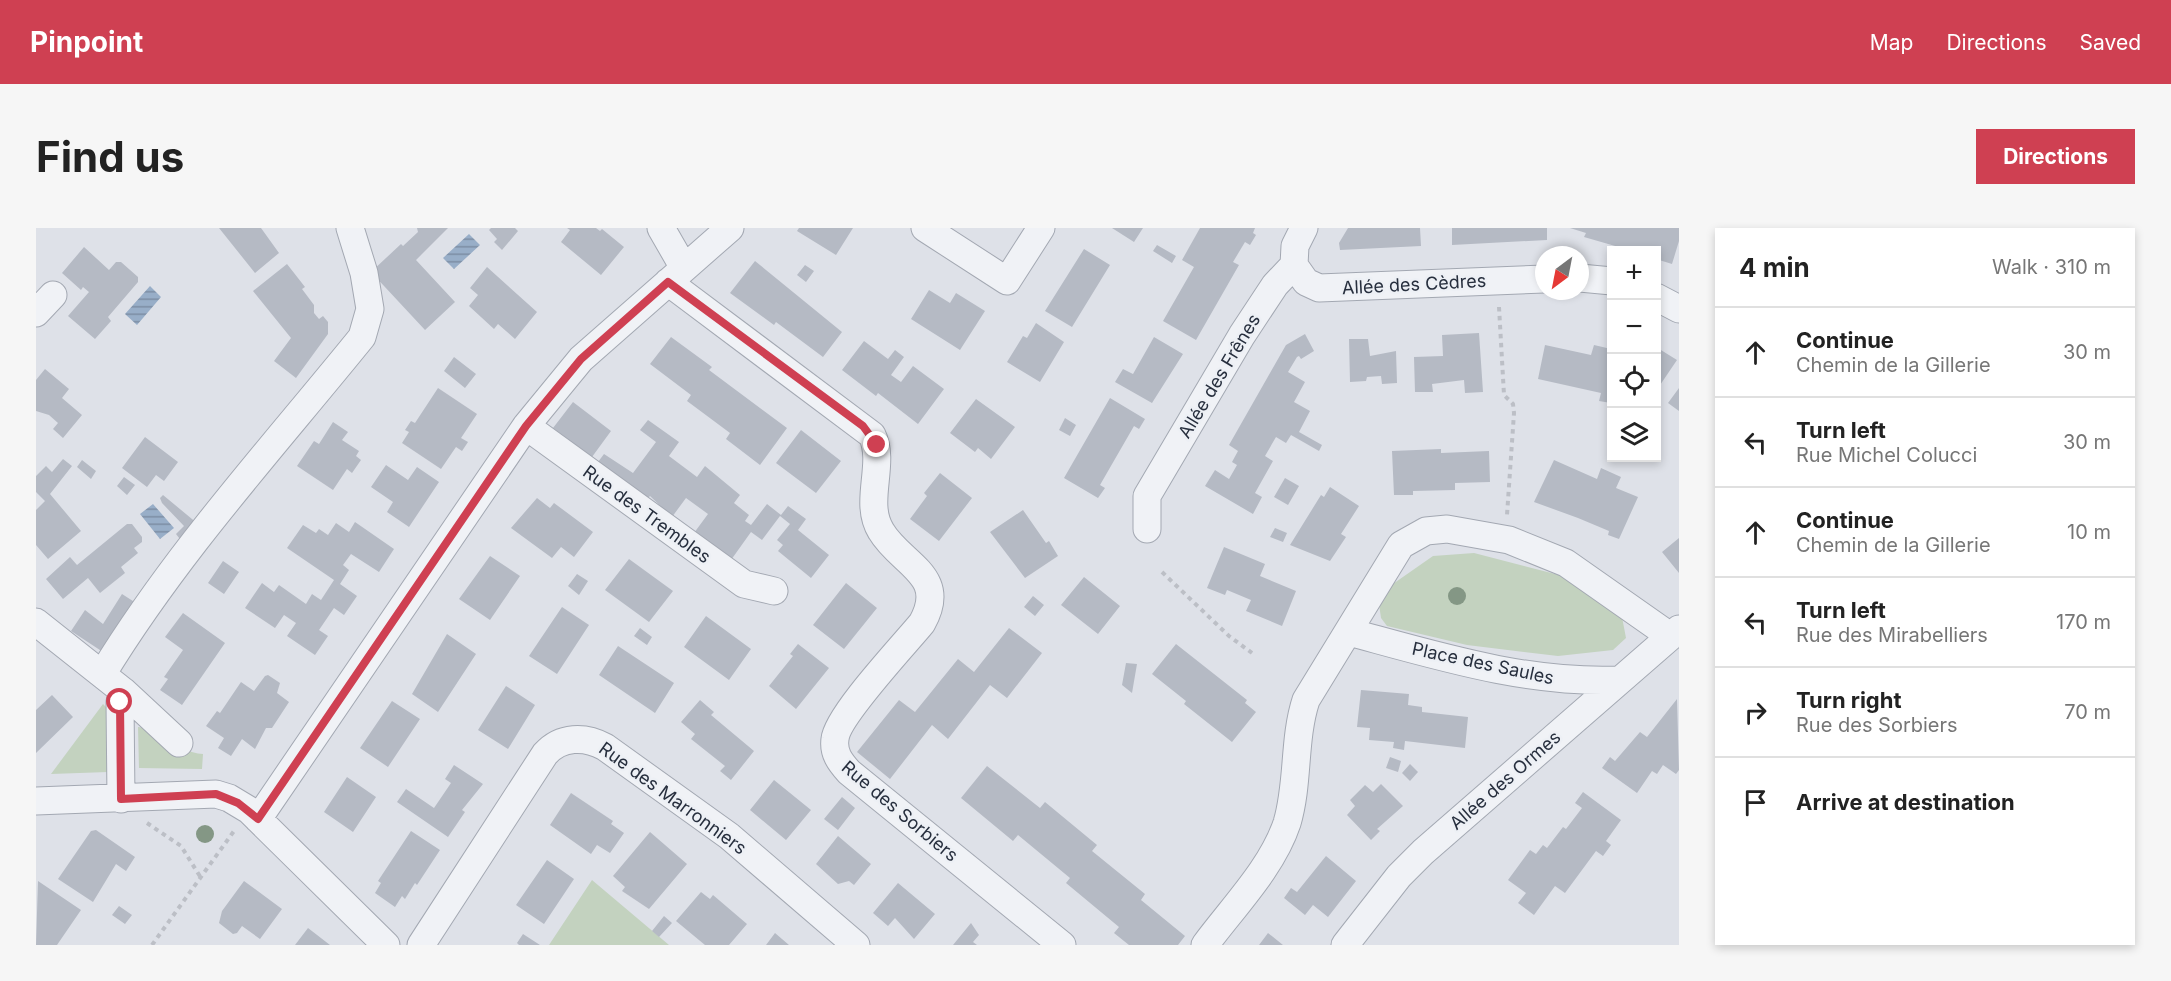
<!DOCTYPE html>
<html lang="en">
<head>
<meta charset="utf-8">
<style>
	body { margin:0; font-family:Inter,sans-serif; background:#f6f6f6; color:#222 }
	.controls { position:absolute; right:18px; top:18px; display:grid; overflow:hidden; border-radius:0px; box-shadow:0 3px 9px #0003 }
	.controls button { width:54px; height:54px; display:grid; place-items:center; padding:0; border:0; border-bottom:2px solid #e0e0e0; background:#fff; color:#222; font:30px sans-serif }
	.compass { position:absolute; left:1499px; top:18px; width:54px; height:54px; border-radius:50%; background:#fff; box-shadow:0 3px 9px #0003; rotate:212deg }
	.stop { position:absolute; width:18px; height:18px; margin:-14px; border:4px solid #cf4052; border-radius:50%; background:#fff }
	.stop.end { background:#cf4052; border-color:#fff; box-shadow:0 2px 6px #0008 }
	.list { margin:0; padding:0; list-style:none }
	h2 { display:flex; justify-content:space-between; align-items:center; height:78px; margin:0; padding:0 24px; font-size:26px }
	h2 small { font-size:20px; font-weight:400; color:#767676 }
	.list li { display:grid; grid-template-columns:39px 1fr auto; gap:18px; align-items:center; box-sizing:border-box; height:90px; padding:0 24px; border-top:2px solid #e0e0e0 }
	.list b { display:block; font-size:22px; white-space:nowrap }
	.list p { margin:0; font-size:20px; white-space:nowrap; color:#767676 }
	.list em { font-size:20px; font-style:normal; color:#767676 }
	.icon { flex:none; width:33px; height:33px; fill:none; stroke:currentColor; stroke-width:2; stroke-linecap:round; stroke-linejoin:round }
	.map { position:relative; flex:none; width:1643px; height:717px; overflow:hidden; border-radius:0px }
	header { display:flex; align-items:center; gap:36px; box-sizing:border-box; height:84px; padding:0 30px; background:#cf4052; color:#fff }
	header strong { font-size:28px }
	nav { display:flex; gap:33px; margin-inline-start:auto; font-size:21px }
	.intro { display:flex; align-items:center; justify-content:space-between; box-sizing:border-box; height:144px; padding:0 36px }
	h1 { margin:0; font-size:42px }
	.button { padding:15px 27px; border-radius:0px; background:#cf4052; color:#fff; font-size:21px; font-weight:700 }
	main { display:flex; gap:36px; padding:0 36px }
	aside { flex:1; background:#fff; border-radius:0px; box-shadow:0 3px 9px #0003 }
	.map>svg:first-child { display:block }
	.grass { fill:#c3d2bf }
	.water { fill:url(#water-rules) }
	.building { fill:#b5bac4 }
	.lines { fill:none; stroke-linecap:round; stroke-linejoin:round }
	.minor-casing { stroke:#a3a8b2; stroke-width:29 }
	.path { stroke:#bcbfc6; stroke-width:4; stroke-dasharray:4.5 4.5; stroke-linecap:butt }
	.minor { stroke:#f0f2f6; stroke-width:27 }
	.tree { fill:#849785 }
	.route { stroke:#cf4052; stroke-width:8 }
	.labels { text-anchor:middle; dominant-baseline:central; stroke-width:5; stroke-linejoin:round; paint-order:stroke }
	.street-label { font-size:18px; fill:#272f3e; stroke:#edf0f5 }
</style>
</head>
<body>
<header>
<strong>Pinpoint</strong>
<nav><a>Map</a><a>Directions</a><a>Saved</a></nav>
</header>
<div class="intro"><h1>Find us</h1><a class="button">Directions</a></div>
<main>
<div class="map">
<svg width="1643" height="717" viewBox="0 0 1643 717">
	<defs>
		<pattern id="water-rules" width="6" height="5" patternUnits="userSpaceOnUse" patternTransform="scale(1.5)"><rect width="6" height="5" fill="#98aec8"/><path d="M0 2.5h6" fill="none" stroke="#7c8ea4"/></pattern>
	</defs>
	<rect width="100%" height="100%" fill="#dee1e8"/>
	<!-- grass -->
	<path class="grass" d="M1438 325 1523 347 1586 389 1590 410 1577 422 1522 428 1431 417 1351 398 1345 390 1343 376 1354 358 1397 328Z
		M67 476 70 479 72 544 15 546Z
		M102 499C127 501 138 524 167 526L166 541 103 540Z
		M556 652 633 717H513Z"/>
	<!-- water -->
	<path class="water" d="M433 6 444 17 418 41 407 30Z
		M114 58 125 69 101 97 89 86Z
		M117 276 138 300 124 311 104 286Z"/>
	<!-- building -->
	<path class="building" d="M183 0H225L243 25 219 45Z
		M381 0H412L380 32 419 74 389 102 335 44 365 16 367 18 382 4Z
		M455 0H479L482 3 466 22 458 14 461 11 453 2Z
		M531 0H560L564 3 566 1 588 19 565 47 525 14 534 2Z
		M763 0H817L800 27 761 3Z
		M1076 0H1107L1098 14Z
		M1164 0H1219L1217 5 1220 7 1214 17 1209 14 1197 34 1203 37 1160 112 1127 93 1158 39 1146 32Z
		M1312 0H1384L1385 18 1304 22 1303 15Z
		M1416 0H1511V12L1416 17Z
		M1534 0H1643V13L1636 36 1620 31V22H1593L1548 9 1550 5Z
		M1121 17 1140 28 1136 35 1117 23Z
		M48 19 73 42 80 34H85L102 49V54L72 89 75 93 59 111 32 88 53 64 47 59 45 62 26 45Z
		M1048 21 1074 37 1036 99 1009 83Z
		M719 33 806 104 787 129 740 94 738 97 694 65Z
		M251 36 269 59 266 61 278 77V85L283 91 287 88 292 94V106L260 150 238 133 255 110 217 63Z
		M769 37 778 43 770 54 761 47Z
		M451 39 501 84 479 111 462 96 458 101 433 78 442 67 434 60Z
		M893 62 914 75 920 65 949 83 924 122 875 91Z
		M1000 95 1028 114 1004 154 971 134 987 108 991 110Z
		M1443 105 1447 164 1429 165 1428 152 1396 156 1397 164H1379L1378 129 1407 128 1406 107Z
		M1269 106 1278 123 1265 131 1263 128 1261 129 1252 144 1269 154 1258 174 1274 183 1263 204 1286 217 1283 223 1255 207 1250 215 1240 209 1229 228 1237 233 1219 265 1226 269 1217 286 1169 258 1179 242 1193 251 1201 237 1196 234 1202 223 1193 217 1250 117Z
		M635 109 676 139 673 142 751 200 724 237 690 211 694 205 651 173 655 167 614 136Z
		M1118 109 1147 126 1116 175 1079 154 1087 141 1097 146Z
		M1313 111H1332L1334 128 1360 123 1361 155 1346 156 1345 148 1331 149 1330 153 1314 154Z
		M828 113 852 131 859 122 868 129 855 147 865 154 877 138 908 161 882 196 842 165 840 168 806 142Z
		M1509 117 1555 127 1558 117 1575 121V175L1563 173 1565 165 1502 151Z
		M1620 119 1641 132 1620 163Z
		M418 129 440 146 429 160 408 143Z
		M9 141 33 161 26 170 46 187 27 210 17 201 22 195 13 187 0 183V152Z
		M402 160 441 186 425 210 432 214 426 223 420 219 405 241 366 215 373 204 369 202 375 193 379 195Z
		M1643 160V183L1632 175Z
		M1074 170 1109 191 1103 201 1098 198 1064 257 1069 260 1062 270 1028 250Z
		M940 171 979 199 955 231 942 220 939 224 914 205Z
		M537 174 575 203 556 229 517 200Z
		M1029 190 1040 197 1034 208 1023 202Z
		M612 192 643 214 633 228 661 249 669 238 704 267 698 275 713 287 709 293 715 297 731 276 745 287 752 278 770 291 762 302 793 327 775 350 742 323 747 317 741 312 754 296 744 288 726 312 715 304 695 332 658 305 672 286 650 270 636 289 614 268 612 270 562 234 568 226 597 245 620 214 604 202Z
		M297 194 312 204 306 212 323 223 320 228 325 232 316 245 311 241 297 262 261 238 278 213 283 216Z
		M765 202 805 233 780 265 740 235Z
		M109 209 142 234 128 253 120 247 111 259 86 240Z
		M1405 221V225L1453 223 1454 254 1419 255V262L1377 263V267H1358L1356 223Z
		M27 231 36 238 14 266 45 303 12 331 0 317V282L9 273 0 264V248L10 238 16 244Z
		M46 232 60 243 55 251 41 239Z
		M1518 232 1561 251 1565 240 1585 249 1580 260 1602 269 1583 311 1572 307 1573 303 1542 290 1498 274Z
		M350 237 372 252 381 239 403 254 373 299 351 284 357 274 335 259Z
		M904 245 936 270 903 313 874 291 891 268 888 265Z
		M88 249 99 257 91 267 81 258Z
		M1249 250 1263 258 1252 277 1238 269Z
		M1294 259 1323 278 1305 306 1310 309 1294 333 1254 317 1285 267 1288 269Z
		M127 267 162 296 147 315 140 306 148 298 126 275 124 270Z
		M501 270 514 280 518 275 557 304 538 329 525 319 516 330 475 300Z
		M987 282 1010 315 1013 313 1022 328 989 350 954 304Z
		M319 294 358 321 343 344 315 326 307 337 313 342 304 356 321 368 308 387 298 380 283 402 292 408 279 427 251 408 260 395 248 387 239 400 209 380 226 355 238 364 243 357 270 376 276 366 285 372 298 352 251 320 267 297 280 305 283 301 292 307 300 295 313 304Z
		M91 296H96L106 309V314L98 320 102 325 85 339 89 345 64 365 52 350 27 371 10 351 34 329 41 337Z
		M1239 300 1251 305 1247 314 1234 309Z
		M1643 310V345L1626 324Z
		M1188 319 1229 336 1224 348 1260 363 1246 398 1210 383 1215 372 1191 362 1189 367 1171 360Z
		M454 328 484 348 454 392 423 371Z
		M593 331 637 363 613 394 569 362Z
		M187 333 203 344 188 366 172 355Z
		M541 346 552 353 543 367 532 358Z
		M1048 349 1084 378 1062 406 1025 377Z
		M810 355 841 380 808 421 777 397Z
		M86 366 100 375 70 426 35 403 49 382 67 396Z
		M997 368 1008 377 999 388 988 379Z
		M526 379 553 397 521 446 493 428Z
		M147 385 189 415 146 477 124 462 132 451 128 449 147 422 129 409Z
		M670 388 715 421 693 452 648 419Z
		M604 400 616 409 611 417 598 408Z
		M973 400 1006 425 971 470 954 457 912 511 896 497 854 551 821 524 863 472 879 484 922 431 938 444Z
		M411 406 440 426 402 484 376 466Z
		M762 416 793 440 760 481 733 458 757 428 754 426Z
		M1140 416 1211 472 1209 475 1220 484 1196 514 1148 476 1150 473 1116 446Z
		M582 418 638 455 619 485 563 447Z
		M1090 435 1101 436 1096 465 1086 457Z
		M232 447 244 455 241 465 253 474 236 500H230L219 521 206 511 195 528 182 520 188 510 170 498 181 483 184 485 205 454 218 463 229 448Z
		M470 458 499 477 472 521 442 502Z
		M1325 462 1373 466 1372 477 1386 479V484L1432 489 1429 520 1369 513 1368 522 1357 520 1358 514 1333 512 1334 500 1321 499Z
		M16 467 37 489 0 525V482Z
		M1641 471 1643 542 1640 546 1627 537 1621 546 1616 543 1601 565 1566 540 1574 529 1579 533 1604 504 1611 509Z
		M664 472 678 484 675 487 718 523 695 552 684 543 689 538 655 511 659 506 645 494Z
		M356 473 384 491 352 539 324 520Z
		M1354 529 1365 533 1362 544 1350 540Z
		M1374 536 1382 544 1374 553 1366 545Z
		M418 537 447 556 426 582 429 584 412 609 361 574 370 561 398 580 415 555 409 551Z
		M951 538 1004 580 1009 574 1061 617 1056 623 1109 666 1105 672 1149 708 1142 717H1093L1078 705 1083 699 1030 655 1034 650 982 607 977 613 925 570Z
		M311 549 340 569 317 604 288 584Z
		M738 552 775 582 750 612 714 582Z
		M1345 556 1367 578 1341 601 1344 603 1335 612 1311 587 1319 578 1314 572 1329 557 1337 564Z
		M1547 564 1585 592 1570 613 1575 617 1567 628 1560 623 1529 665 1519 658 1498 687 1482 675 1490 665 1472 652 1494 622 1500 626 1507 617 1511 620 1527 599 1530 601 1546 580 1539 575Z
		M535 565 577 593 575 596 588 605 574 625 561 617 555 626 514 597Z
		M806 569 819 580 802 602 788 591Z
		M60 602 99 629 90 643 80 636 57 674 22 651 55 603Z
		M375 603 404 622 381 657 379 655 369 671 366 668 359 679 339 665 345 655 342 653Z
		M614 604 651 636 613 681 586 663 589 659 577 648Z
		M802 608 835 636 818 657 813 653 802 656 780 636Z
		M1290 628 1320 653 1292 689 1277 677 1269 687 1248 670 1255 660 1261 664Z
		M511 632 538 651 508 696 480 677Z
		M2 653 45 682 21 717H0Z
		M208 653 246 681 224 711 206 698 201 705 197 706 183 695 186 683Z
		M862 655 899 686 878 711 859 690 852 698 837 685Z
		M665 664 674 671 677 667 711 696 693 717H669L640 693Z
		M83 678 96 687 89 696 76 687Z
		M628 688 636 695 623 709 616 703Z
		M935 695 943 707 937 714 941 717H917Z
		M272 700 294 717H259Z
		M739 705 753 717H730Z
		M1232 705 1247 717H1223Z
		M487 706 504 717H483L481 715Z"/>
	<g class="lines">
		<!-- minor casing -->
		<g class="minor-casing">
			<path id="minor" d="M625 0 648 40
				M889 0 971 53 1005 0
				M1258 37 1270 54 1283 60 1508 51
				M1544 50 1576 53
				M632 54 836 207C850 236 827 274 845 303 865 337 913 347 886 395 868 417 801 488 799 511 797 525 804 534 813 544L1026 717
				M1620 69 1643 81
				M0 85 17 67
				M490 198 708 356 738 363
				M1111 301V268L1206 107 1239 57 1258 37 1259 18 1268 0
				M0 394 87 463 84 474 85 571
				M1313 404C1402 428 1491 456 1584 452
				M67 445C141 324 237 219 326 109L334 81 328 45 314 0
				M87 463 143 515
				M0 573 180 566 193 570 213 582 350 717
				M222 591 490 198 545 131 694 0
				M385 717 509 526C525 508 549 508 569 519L693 608 820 717
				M1169 717C1197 679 1236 640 1251 595 1263 555 1257 512 1270 472L1365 317 1390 303 1411 301 1473 312 1530 335 1634 408
				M1309 717 1363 648 1387 624 1643 401"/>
		</g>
		<!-- path -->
		<path class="path" d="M1463 79 1468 167 1477 176 1478 185 1471 287
			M1126 344 1193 408 1216 425
			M111 595 145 618 165 650
			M116 717 198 603"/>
		<!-- minor -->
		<use href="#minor" class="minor"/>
	</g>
	<!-- trees -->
	<g class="tree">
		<circle cx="1421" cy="368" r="9"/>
		<circle cx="169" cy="606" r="9"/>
	</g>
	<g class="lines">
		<!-- route -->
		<path class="route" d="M84 474 85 571 180 566 202 575 222 591 490 198 545 131 632 54 827 198 841 217"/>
	</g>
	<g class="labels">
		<!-- street labels -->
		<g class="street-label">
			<text transform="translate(1378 56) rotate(-3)">Allée des Cèdres</text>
			<text transform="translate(1183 148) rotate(-59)">Allée des Frênes</text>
			<text transform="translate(611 286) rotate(36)">Rue des Trembles</text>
			<text transform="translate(1447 435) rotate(12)">Place des Saules</text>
			<text transform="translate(1469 552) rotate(-41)">Allée des Ormes</text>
			<text transform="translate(637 570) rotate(36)">Rue des Marronniers</text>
			<text transform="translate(864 583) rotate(40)">Rue des Sorbiers</text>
		</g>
	</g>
</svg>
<div class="controls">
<button>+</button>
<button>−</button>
<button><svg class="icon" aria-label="locate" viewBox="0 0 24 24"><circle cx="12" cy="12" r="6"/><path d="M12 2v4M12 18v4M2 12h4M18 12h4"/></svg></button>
<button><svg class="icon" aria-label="layers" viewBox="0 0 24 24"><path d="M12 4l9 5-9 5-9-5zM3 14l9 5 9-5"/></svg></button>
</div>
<svg class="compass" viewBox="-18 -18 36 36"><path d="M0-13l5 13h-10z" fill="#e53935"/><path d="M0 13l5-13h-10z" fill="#767676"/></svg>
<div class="stop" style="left:84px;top:474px"></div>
<div class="stop end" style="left:841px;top:217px"></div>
</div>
<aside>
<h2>4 min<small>Walk · 310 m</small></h2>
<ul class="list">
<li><svg class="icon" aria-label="ahead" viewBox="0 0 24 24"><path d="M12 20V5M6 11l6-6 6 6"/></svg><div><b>Continue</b><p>Chemin de la Gillerie</p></div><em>30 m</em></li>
<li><svg class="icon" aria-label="left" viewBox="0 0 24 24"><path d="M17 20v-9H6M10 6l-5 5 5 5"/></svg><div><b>Turn left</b><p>Rue Michel Colucci</p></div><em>30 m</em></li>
<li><svg class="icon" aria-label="ahead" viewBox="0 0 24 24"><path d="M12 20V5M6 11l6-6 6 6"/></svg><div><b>Continue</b><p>Chemin de la Gillerie</p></div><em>10 m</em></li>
<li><svg class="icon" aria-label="left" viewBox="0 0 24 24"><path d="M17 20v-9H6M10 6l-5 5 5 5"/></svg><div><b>Turn left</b><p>Rue des Mirabelliers</p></div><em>170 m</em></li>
<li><svg class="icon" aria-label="right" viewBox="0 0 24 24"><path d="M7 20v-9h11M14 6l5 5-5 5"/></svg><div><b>Turn right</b><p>Rue des Sorbiers</p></div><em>70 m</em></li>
<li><svg class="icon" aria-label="arrive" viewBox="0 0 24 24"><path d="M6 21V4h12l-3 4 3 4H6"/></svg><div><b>Arrive at destination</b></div></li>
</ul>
</aside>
</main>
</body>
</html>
